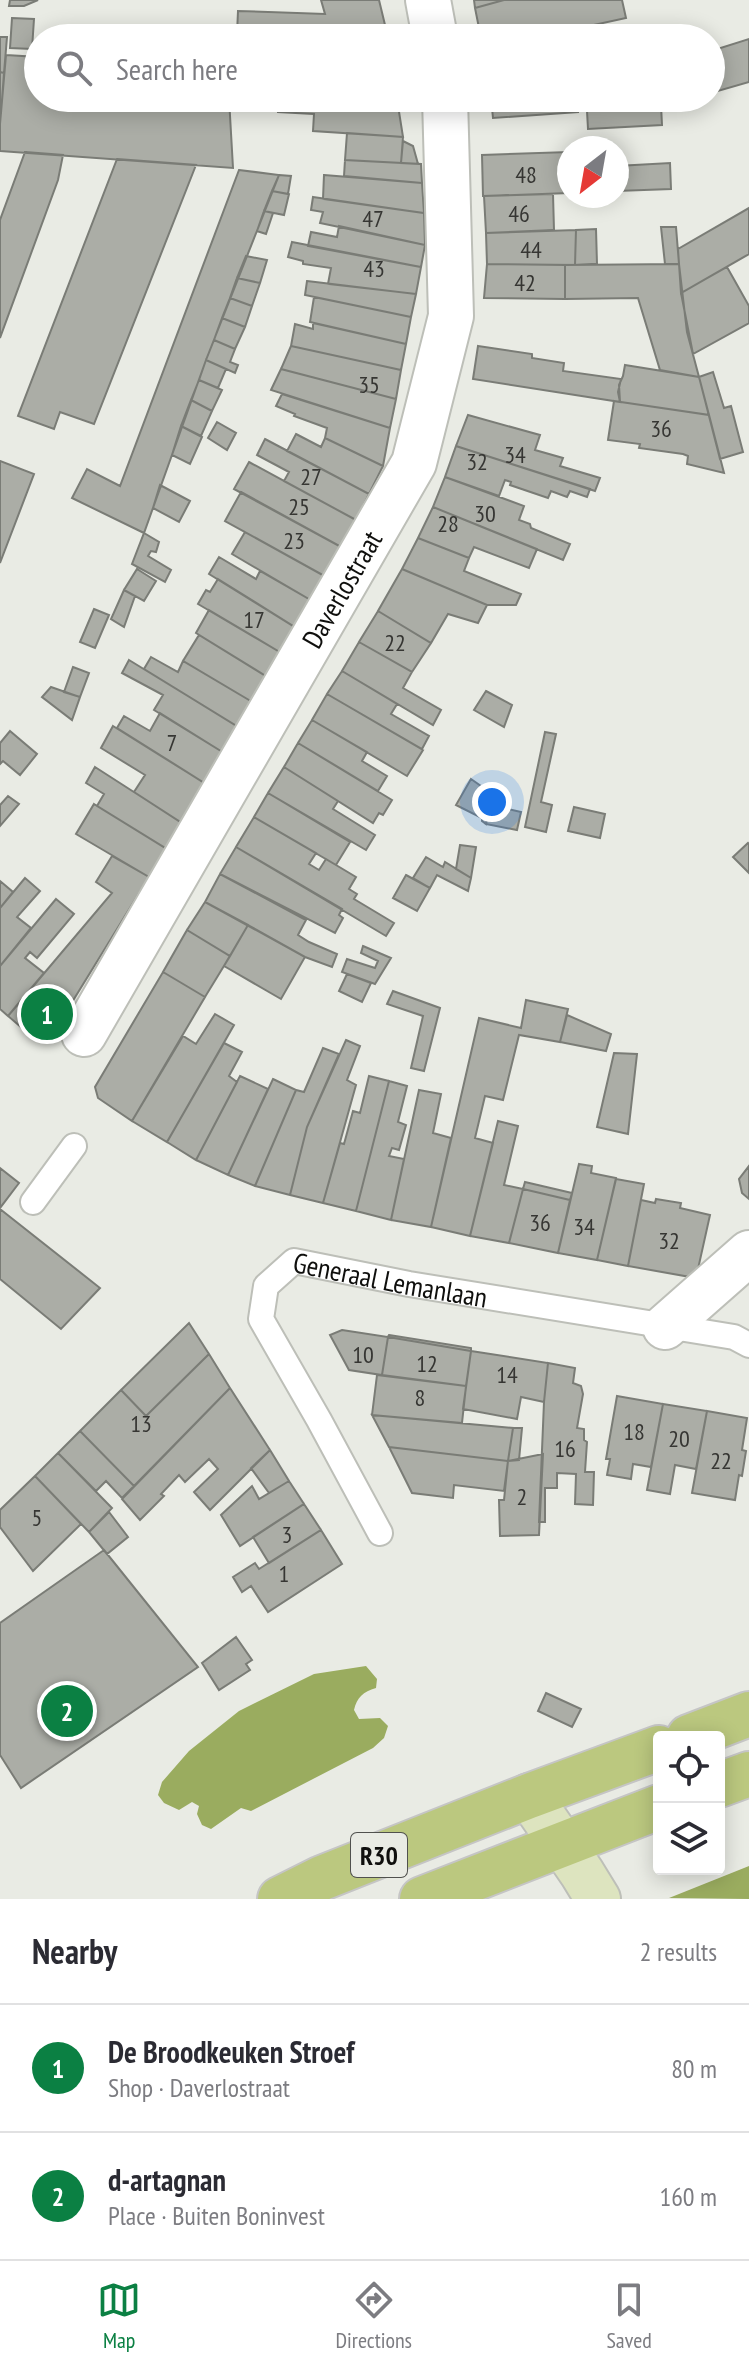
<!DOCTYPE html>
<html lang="en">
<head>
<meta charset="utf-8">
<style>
	body { margin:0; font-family:"PT Sans Narrow",sans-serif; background:#f7f7f7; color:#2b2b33 }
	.controls { position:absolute; right:24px; bottom:24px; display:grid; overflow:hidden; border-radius:8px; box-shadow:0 4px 20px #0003 }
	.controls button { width:72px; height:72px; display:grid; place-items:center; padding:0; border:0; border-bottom:2px solid #e1e1e2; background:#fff; color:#2b2b33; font:40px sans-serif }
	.compass { position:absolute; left:557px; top:136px; width:72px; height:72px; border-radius:50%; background:#fff; box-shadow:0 4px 20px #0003; rotate:211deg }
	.you { position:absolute; left:492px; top:802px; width:28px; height:28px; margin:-20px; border:6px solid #fff; border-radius:50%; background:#1a73e8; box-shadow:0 0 0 12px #1a73e833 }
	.badge { display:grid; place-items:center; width:52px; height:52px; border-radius:50%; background:#0b8043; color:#fff; font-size:26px; font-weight:700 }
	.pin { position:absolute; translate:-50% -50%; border:4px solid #fff; box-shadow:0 2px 8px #0006 }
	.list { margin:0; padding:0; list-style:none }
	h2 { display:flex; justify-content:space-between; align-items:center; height:104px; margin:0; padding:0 32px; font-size:34px }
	h2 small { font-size:26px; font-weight:400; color:#7c7c81 }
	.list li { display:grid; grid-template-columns:52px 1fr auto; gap:24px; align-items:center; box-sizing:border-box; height:128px; padding:0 32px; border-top:2px solid #e1e1e2 }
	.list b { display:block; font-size:30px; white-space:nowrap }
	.list p { margin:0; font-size:26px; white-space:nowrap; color:#7c7c81 }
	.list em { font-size:26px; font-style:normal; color:#7c7c81 }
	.icon { flex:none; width:44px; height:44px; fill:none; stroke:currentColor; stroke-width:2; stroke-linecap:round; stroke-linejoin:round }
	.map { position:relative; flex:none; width:749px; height:1899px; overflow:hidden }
	.search { position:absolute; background:#fff; box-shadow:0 4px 20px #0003; left:24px; right:24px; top:24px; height:88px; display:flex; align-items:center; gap:20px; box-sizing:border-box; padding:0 28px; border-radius:44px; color:#7c7c81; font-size:30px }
	.sheet { height:360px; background:#fff }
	nav { display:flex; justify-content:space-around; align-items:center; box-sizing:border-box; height:112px; border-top:2px solid #e1e1e2; background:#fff; font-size:22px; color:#7c7c81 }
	nav a { display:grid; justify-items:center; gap:4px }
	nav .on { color:#0b8043 }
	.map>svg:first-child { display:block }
	.water { fill:#9aac5f }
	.building { fill:#abada6; stroke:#7a7c76; stroke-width:2 }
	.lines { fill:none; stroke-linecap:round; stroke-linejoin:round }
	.lane-casing { stroke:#bdbfb8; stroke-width:28 }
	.street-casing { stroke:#bdbfb8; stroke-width:48 }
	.secondary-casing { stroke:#bdbfb8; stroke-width:48 }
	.primary-casing { stroke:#c5c5c5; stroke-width:48 }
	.lane { stroke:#fff; stroke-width:24 }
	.street { stroke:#fff; stroke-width:44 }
	.secondary { stroke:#dde4bf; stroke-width:44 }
	.primary { stroke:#bbc87f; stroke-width:44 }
	.labels { text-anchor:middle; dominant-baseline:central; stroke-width:7; stroke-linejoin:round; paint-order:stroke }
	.number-label { font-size:24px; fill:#363633 }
	.shield { fill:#e9ebe4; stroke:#50514e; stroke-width:2 }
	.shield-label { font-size:26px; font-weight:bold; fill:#0f0f0d }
	.street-label { font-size:28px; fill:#0f0f0d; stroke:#e9ebe4 }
</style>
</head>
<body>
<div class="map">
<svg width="749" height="1899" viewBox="0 0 749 1899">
	<rect width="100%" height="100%" fill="#e9ebe4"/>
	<!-- water -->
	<path class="water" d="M366 1666 377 1679 376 1688C363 1692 357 1697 354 1710L359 1719 380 1718 388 1726 384 1738 373 1748 251 1811 241 1808 211 1829 202 1825 197 1814 199 1806 192 1802 179 1810 164 1803 158 1795 162 1782 189 1751 239 1711 314 1674Z
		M749 1866V1899L669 1898Z"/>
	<!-- building -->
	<path class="building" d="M10 0H38L24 6H9Z
		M321 0H379L385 25 280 37 237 34 238 11 325 14Z
		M474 0H504L475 8Z
		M504 0H622L626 18 534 38H481L475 8Z
		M12 18 34 19 32 49 10 48Z
		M385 25 387 38H254V35L280 37Z
		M595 25 598 38H534Z
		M0 37H7L4 73 0 72Z
		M749 39V82L711 93V51Z
		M6 55 38 57V98H229L233 168 0 151V124Z
		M0 72 4 73 1 113H0Z
		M295 98 343 101 397 99 403 137 313 131 314 114 278 112V100H295Z
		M342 98H396L397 99 343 101Z
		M491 98H578V112L493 118Z
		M660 98H696L661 108Z
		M661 105 662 125 588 129 587 111Z
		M347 133 403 137 401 163 345 160Z
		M403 141 413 146 418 164 401 163Z
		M25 152 63 155 58 180 0 338V220Z
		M569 152V193L483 196 482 155Z
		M117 159 196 165 94 424 60 412 54 429 18 416Z
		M345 160 421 164 422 183 344 176Z
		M670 163 671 189 617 191V166Z
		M239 170 279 175 206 360 144 533 72 498 87 469 120 486Z
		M279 175 291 176 288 194 272 191Z
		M324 175 422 183 424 213 323 199Z
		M272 191 289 194 284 215 264 211Z
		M553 194 554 230 486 233 484 196Z
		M313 197 424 213 425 245 320 223 323 212 311 210Z
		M749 208V254L681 293 678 249Z
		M264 211 273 213 266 234 257 231Z
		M339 226 425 245 421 267 308 246 311 232 337 237Z
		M661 227H676L679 264H665Z
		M596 229 597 264 575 265 576 230Z
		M576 230 575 265 487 264 486 233Z
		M292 242 421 267 416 294 328 284 331 268 303 264V261L288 257Z
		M246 256 267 260 260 283 237 278Z
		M487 264 565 265V299L484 298Z
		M679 264 687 332 699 377 660 370 638 298 565 299V265Z
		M727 267 749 306V323L693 354 681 293Z
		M237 278 260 283 252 306 230 298Z
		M307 281 416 294 411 317 305 295Z
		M314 297 411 317 406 344 310 322Z
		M230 298 252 306 245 327 222 318Z
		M222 318 245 327 235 349 214 340Z
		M313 323 406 344 401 370 291 346 295 324 313 329Z
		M214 340 235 349 230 362 238 365 235 373 206 360Z
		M291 346 401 370 396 399 281 369Z
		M478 346 532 354V358L564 363 563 371 621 379 618 392 620 402 473 379Z
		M206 360 226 369 218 388 199 380Z
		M625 365 699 377 709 415 620 402 619 385 623 376Z
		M281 369 396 399 390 428 271 390Z
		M713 372 724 408 731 406 743 452 720 459 699 377Z
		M199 380 222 390 212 411 191 400Z
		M282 394 390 428 383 466 325 438 327 428 294 416 295 414 276 406Z
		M191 400 212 411 201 436 181 426Z
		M614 401 709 415 724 473 687 464 688 456 683 454 639 448 640 444 608 440Z
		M468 415 540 435 535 450 563 458 560 466 600 478 595 491 456 446Z
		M217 422 236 433 227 450 208 438Z
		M181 426 202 437 190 464 172 455Z
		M296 434 321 447 325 438 383 466 369 494 287 451Z
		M265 439 369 494 356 520 284 481 289 472 257 455Z
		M456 446 590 489 587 497 570 491 567 497 551 491 548 498 510 485 511 482 505 480 499 496 445 477Z
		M0 461 34 474 0 563Z
		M249 462 356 520 343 548 234 489Z
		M445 477 524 506 519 520 530 524 531 528 570 544 563 560 433 507Z
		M160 485 190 501 179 522 153 508Z
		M241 492 343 548 328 578 225 521Z
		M433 507 537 549 529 568 474 547 469 558 418 538Z
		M245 532 328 578 314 602 232 554Z
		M144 533 159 542 156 552 151 551 148 556 171 570 165 582 132 564Z
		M418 538 469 558 464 571 521 594 516 605H487L402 569Z
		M219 557 256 579 260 571 314 602 298 629 209 574Z
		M137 569 156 581 144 601 124 590Z
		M402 569 487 605 478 623 448 614 431 643 378 611Z
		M218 579 298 629 283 654 198 604 206 590 210 592Z
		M124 590 135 596 124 627 111 619Z
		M94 609 109 615 95 648 80 642Z
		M209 610 283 654 269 678 196 633Z
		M378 611 431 643 412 672 359 642Z
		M199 635 269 678 254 703 183 661Z
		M359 642 412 672 403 688 441 710 433 725 342 671Z
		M151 657 178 672 183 661 254 703 240 728 144 669Z
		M129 660 240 728 224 753 154 710 163 695 122 673Z
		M73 667 89 673 80 697 64 692Z
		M342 671 397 704 391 714 429 736 422 749 327 694Z
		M51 687 80 697 72 720 42 697Z
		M486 691 512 705 504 727 474 710Z
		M327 694 423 750 407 776 312 720Z
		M160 713 224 753 206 784 117 728 124 716 150 731Z
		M312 720 367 752 362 761 387 776 378 791 298 743Z
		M113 726 206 784 182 823 134 792 145 775 101 748Z
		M10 731 37 754 20 775 3 761 0 764V743Z
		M545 732 556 734 541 802 552 805 546 832 525 827Z
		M298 743 392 800 383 815 379 813 373 823 284 767Z
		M95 767 182 823 167 849 97 806 104 794 86 783Z
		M284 767 338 801 333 809 375 835 366 850 268 793Z
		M471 779 488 791 486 801 491 803 486 824 482 821V818L456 805Z
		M268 793 350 842 336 865 254 817Z
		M8 796 19 804 0 826V805Z
		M94 804 167 849 149 877 76 834Z
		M491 805 521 812 517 830 486 824Z
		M574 807 605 814 600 838 568 831Z
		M254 817 316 853 309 864 319 870 326 859 356 877 349 889 357 894 354 899 394 923 386 936 236 847Z
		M748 843 749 844V873L733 857Z
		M460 845 476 847 471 878 456 869Z
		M236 847 342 909 339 915 343 918 335 933 220 874Z
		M112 856 149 877 50 1038 37 1041 8 1016 112 893 96 882Z
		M426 857 443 867 445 862 471 878 468 891 437 875 430 888 413 878Z
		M220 874 306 920 298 935 309 942 337 954 332 967 305 957 205 902Z
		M406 875 430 888 417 911 393 898Z
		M25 878 40 891 17 917 31 928 0 966V908Z
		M0 881 13 892 0 908Z
		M56 899 74 914 37 958 30 952 25 958 44 973 8 1016 0 1009V966Z
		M205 902 248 925 230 956 187 930Z
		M248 925 305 957 281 999 224 966Z
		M187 930 230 956 205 997 163 972Z
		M363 946 391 958 375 984 342 972 347 959 375 968 378 961 361 953Z
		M163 972 205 997 132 1121 98 1098 95 1087Z
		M347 974 371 983 362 1002 339 991Z
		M393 991 440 1008 424 1071 411 1068 423 1016 387 1004Z
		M526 1000 568 1009 560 1042 519 1035 503 1100 485 1096 475 1138 493 1143 470 1236 431 1227 479 1018 521 1028Z
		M215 1014 234 1025 167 1142 132 1121 183 1036 196 1044Z
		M567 1015 611 1034 606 1051 560 1042Z
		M346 1040 360 1046 347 1080 356 1085 323 1203 290 1195 307 1127Z
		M224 1043 242 1052 229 1076 237 1082 196 1160 167 1142Z
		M323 1048 339 1054 307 1127 290 1195 255 1186 296 1090 304 1092Z
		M614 1053 637 1054 628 1134 597 1127Z
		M240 1076 268 1089 228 1175 196 1160Z
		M369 1076 389 1081 356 1211 323 1203 340 1143 344 1144 353 1111 360 1113Z
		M273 1079 296 1090 255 1186 228 1175Z
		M389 1081 407 1086 398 1122 406 1125 399 1150 392 1148 389 1156 404 1159 391 1220 356 1211Z
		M419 1090 441 1094 433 1133 451 1138 431 1227 391 1220Z
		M498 1121 518 1126 504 1185 523 1189 509 1243 470 1236Z
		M579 1164 592 1166 591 1173 616 1178 597 1260 558 1253Z
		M749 1166V1199L742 1193 739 1179Z
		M0 1168 19 1183 0 1208Z
		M616 1179 644 1184 628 1266 597 1260Z
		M525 1182 572 1193 570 1200 523 1189Z
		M523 1189 570 1200 558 1253 509 1243Z
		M656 1199 681 1203 680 1208 710 1215 696 1278 628 1266 641 1200 655 1203Z
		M0 1209 100 1288 61 1329 0 1279Z
		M189 1323 209 1354 146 1416 121 1390Z
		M342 1330 388 1337 382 1375 349 1370 330 1335Z
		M389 1335 471 1348V1351L388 1337Z
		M388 1337 471 1351 466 1386 382 1375Z
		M471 1351 548 1363 544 1402 521 1397 517 1419 463 1409Z
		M209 1354 230 1388 134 1486 80 1431 121 1390 146 1416Z
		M548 1363 575 1368 573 1383 581 1386 583 1394 577 1428 584 1429V1440L587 1442 585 1472H594L593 1505 575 1504 576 1474 557 1473V1488H545V1522H539L544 1402Z
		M377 1375 466 1386 462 1423 372 1415Z
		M230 1388 270 1450 210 1510 194 1492 218 1469 209 1459 185 1482 179 1475 161 1494 164 1496 140 1520 122 1499Z
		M617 1396 663 1404 651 1467 633 1464 631 1479 607 1475 610 1459H606Z
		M663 1404 707 1411 696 1469 675 1465 670 1494 647 1490Z
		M707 1411 747 1418 742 1450 746 1451 742 1476 739 1475 735 1500 692 1493Z
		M372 1415 513 1428 508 1461 389 1447Z
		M513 1428H522L519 1460 508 1461Z
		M80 1431 134 1486 122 1498 106 1481 96 1491 58 1453Z
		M389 1447 508 1461 504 1491 454 1485 453 1498 412 1493Z
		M270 1450 289 1481 269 1493 251 1468Z
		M58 1453 112 1508 89 1532 35 1476Z
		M543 1454 539 1535 500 1536 499 1500H504L508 1461Z
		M35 1476 81 1524 33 1571 0 1527V1510Z
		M289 1481 304 1504 240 1546 221 1515 252 1486 259 1499Z
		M304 1504 321 1530 269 1563 253 1537Z
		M109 1512 128 1537 107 1554 89 1532Z
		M321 1530 342 1564 268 1612 251 1586 242 1592 233 1577 255 1563 259 1569Z
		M104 1550 198 1667 21 1788 0 1755V1623Z
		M236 1637 252 1660 246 1664 250 1670 219 1690 202 1663Z
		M546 1693 581 1709 572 1727 538 1711Z"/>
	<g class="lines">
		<!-- lane casing -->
		<g class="lane-casing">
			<g id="lane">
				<path d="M33 1202 74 1146"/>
				<path id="s1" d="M380 1533 319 1420 261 1319 266 1286 294 1261 409 1284 734 1337 749 1345"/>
			</g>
		</g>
		<!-- street casing -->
		<g class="street-casing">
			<g id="street">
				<path d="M428 0 435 38"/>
				<path id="s2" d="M84 1034 414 463 451 316 445 98"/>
				<path d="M665 1327 749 1253"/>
			</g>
		</g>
		<!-- secondary casing -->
		<g class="secondary-casing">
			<path id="secondary" d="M529 1796 582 1873 598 1899"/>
		</g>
		<!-- primary casing -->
		<g class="primary-casing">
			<path id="primary" d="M689 1737 749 1714
				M719 1785 749 1774
				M280 1899 322 1878 529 1796 659 1748
				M422 1899 659 1807"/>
		</g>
		<!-- lane -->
		<use href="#lane" class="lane"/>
		<!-- street -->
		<use href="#street" class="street"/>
		<!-- secondary -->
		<use href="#secondary" class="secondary"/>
		<!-- primary -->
		<use href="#primary" class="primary"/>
	</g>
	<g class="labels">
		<!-- number labels -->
		<g class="number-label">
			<text x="526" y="174">48</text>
			<text x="519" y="213">46</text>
			<text x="373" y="218">47</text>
			<text x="531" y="249">44</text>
			<text x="374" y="268">43</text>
			<text x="525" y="282">42</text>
			<text x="369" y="384">35</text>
			<text x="661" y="428">36</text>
			<text x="515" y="454">34</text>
			<text x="477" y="461">32</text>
			<text x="311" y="476">27</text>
			<text x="299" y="506">25</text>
			<text x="485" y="513">30</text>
			<text x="448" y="523">28</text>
			<text x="294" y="540">23</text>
			<text x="254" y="619">17</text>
			<text x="395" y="642">22</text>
			<text x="172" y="742">7</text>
			<text x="540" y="1222">36</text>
			<text x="584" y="1226">34</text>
			<text x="669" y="1240">32</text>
			<text x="363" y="1354">10</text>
			<text x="427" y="1363">12</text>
			<text x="507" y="1374">14</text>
			<text x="420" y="1397">8</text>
			<text x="141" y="1423">13</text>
			<text x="634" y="1431">18</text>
			<text x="679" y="1438">20</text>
			<text x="565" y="1448">16</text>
			<text x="721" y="1460">22</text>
			<text x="522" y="1496">2</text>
			<text x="37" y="1517">5</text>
			<text x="287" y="1534">3</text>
			<text x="284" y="1573">1</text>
		</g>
		<!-- shield labels -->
		<rect class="shield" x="351" y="1833" width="56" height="44" rx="6"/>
		<g class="shield-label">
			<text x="379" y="1855">R30</text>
		</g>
		<!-- street labels -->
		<g class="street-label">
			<text stroke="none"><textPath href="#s2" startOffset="514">Daverlostraat</textPath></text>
			<text stroke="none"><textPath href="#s1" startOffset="414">Generaal Lemanlaan</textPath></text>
		</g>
	</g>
</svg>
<div class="controls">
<button><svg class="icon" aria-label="locate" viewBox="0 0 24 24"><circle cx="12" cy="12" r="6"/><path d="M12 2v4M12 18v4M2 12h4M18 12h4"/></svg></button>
<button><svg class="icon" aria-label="layers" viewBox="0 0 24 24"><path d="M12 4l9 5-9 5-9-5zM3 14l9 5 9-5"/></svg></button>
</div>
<svg class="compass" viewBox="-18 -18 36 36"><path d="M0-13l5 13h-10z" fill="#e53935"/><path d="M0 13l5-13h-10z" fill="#7c7c81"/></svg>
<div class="you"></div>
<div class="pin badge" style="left:47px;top:1014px">1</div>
<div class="pin badge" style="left:67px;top:1711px">2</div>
<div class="search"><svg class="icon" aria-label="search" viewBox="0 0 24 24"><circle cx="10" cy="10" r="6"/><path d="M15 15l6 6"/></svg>Search here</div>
</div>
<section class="sheet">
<h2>Nearby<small>2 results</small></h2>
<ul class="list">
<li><span class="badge">1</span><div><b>De Broodkeuken Stroef</b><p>Shop · Daverlostraat</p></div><em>80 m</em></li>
<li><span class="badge">2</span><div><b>d-artagnan</b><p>Place · Buiten Boninvest</p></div><em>160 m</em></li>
</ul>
</section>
<nav>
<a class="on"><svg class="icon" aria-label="map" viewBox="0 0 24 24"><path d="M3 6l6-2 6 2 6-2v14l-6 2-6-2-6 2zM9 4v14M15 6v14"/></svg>Map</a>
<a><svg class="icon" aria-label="directions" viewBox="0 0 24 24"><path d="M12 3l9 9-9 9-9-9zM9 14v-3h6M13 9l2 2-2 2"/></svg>Directions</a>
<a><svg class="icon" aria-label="saved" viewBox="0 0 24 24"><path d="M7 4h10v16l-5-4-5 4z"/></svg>Saved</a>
</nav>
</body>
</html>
